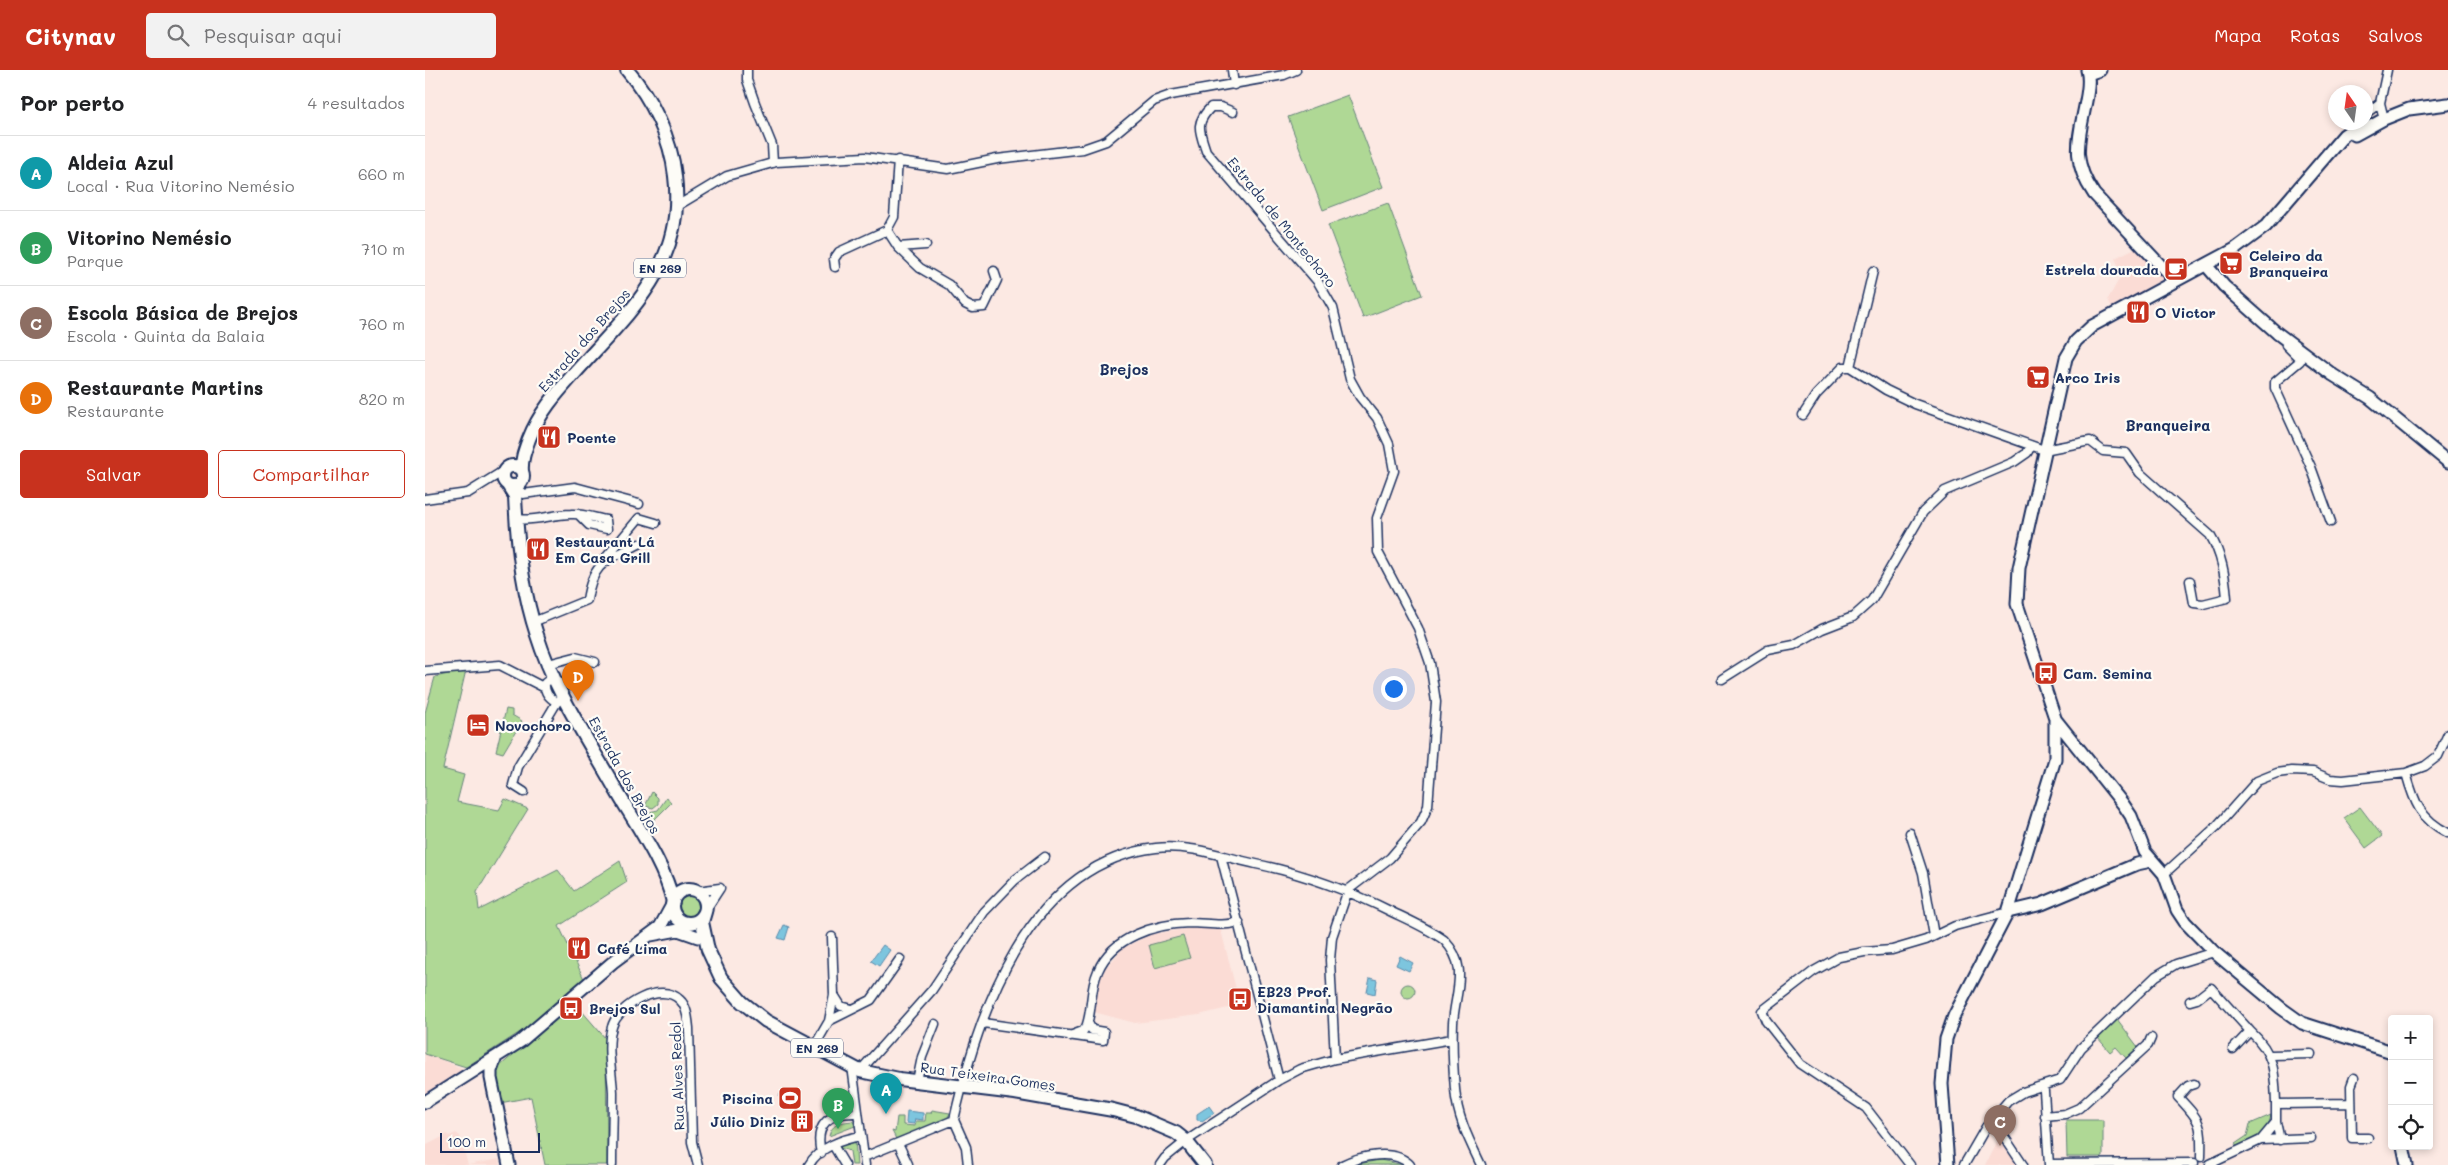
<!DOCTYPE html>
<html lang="pt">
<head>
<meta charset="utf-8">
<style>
	body { margin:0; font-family:Mali,sans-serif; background:#f2f2f2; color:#202124 }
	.controls { position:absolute; right:15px; bottom:15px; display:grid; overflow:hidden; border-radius:5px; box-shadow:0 2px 8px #0003 }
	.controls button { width:45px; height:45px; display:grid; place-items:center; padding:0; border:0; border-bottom:1px solid #e0e0e0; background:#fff; color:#202124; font:25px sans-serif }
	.compass { position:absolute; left:1903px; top:15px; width:45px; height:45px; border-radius:50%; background:#fff; box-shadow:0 2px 8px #0003; rotate:347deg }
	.scale { position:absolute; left:15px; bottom:12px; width:100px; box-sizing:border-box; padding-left:5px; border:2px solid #1b2f5e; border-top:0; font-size:14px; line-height:18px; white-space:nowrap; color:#1b2f5e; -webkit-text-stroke:4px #fdfcf7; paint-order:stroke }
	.you { position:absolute; left:968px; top:618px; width:18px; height:18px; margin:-12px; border:4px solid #fff; border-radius:50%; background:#1a73e8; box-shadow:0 0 0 8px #1a73e833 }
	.badge { display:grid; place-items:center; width:32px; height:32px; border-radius:50%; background:#c8321e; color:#fff; font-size:16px; font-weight:700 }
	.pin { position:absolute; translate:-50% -41px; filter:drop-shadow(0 1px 2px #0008) }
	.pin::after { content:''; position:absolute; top:26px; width:18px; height:15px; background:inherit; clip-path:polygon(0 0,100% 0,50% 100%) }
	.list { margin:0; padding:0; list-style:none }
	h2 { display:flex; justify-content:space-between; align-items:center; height:65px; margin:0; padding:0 20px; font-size:21px }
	h2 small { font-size:16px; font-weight:400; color:#757577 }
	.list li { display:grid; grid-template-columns:32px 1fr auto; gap:15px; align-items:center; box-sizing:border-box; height:75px; padding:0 20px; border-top:1px solid #e0e0e0 }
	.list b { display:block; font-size:19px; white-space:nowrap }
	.list p { margin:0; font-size:16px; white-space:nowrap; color:#757577 }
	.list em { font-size:16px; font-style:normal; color:#757577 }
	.actions { display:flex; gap:10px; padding:15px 20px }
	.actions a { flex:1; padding:11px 0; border:1px solid #c8321e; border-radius:5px; text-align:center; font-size:18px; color:#c8321e }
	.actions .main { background:#c8321e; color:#fff }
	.icon { flex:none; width:28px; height:28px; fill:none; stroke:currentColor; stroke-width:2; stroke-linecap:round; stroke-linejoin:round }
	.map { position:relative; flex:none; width:2023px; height:1095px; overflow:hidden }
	header { display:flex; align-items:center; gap:30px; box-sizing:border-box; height:70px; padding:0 25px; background:#c8321e; color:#fff }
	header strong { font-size:24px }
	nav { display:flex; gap:28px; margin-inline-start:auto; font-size:18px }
	.search { width:350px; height:45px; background:#f2f2f2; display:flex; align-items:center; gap:12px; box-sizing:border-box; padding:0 18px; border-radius:5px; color:#757577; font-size:19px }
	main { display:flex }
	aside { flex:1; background:#fff }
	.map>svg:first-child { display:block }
	.built { fill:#fbdcd5 }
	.green { fill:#afd895; stroke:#65847a }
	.water { fill:#7dc5de; stroke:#5689ab }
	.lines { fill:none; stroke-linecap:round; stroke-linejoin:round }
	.street-casing { stroke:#1b2f5e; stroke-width:11 }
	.secondary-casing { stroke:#1b2f5e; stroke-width:15 }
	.primary-casing { stroke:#1b2f5e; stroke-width:16 }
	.street { stroke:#fdfcf7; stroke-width:8 }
	.secondary { stroke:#fdfcf7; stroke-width:11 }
	.primary { stroke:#fdfcf7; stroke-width:12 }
	.labels { text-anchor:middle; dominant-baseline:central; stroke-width:4.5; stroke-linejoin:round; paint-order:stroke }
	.shield { fill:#fdfcf7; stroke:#5f6c8c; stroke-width:1 }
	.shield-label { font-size:12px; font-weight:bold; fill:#1b2f5e }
	.street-label { font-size:14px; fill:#1b2f5e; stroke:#fdfcf7 }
	.poi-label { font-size:14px; font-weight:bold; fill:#1b2f5e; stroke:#fdfcf7; text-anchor:start }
	.neighbourhood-label { font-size:15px; font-weight:bold; fill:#1b2f5e; stroke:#fdfcf7 }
</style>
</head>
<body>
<header>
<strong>Citynav</strong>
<div class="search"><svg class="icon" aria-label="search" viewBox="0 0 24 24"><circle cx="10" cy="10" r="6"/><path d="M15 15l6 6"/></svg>Pesquisar aqui</div>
<nav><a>Mapa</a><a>Rotas</a><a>Salvos</a></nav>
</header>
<main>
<aside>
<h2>Por perto<small>4 resultados</small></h2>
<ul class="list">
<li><span class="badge" style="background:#0f9aa8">A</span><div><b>Aldeia Azul</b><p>Local · Rua Vitorino Nemésio</p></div><em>660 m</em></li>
<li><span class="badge" style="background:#2e9e5b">B</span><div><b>Vitorino Nemésio</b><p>Parque</p></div><em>710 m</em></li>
<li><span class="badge" style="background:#8d6e63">C</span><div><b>Escola Básica de Brejos</b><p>Escola · Quinta da Balaia</p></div><em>760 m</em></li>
<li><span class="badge" style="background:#e8710a">D</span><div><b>Restaurante Martins</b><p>Restaurante</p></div><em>820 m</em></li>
</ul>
<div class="actions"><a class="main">Salvar</a><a>Compartilhar</a></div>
</aside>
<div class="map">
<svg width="2023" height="1095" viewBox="0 0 2023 1095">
	<rect width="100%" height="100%" fill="#fce9e3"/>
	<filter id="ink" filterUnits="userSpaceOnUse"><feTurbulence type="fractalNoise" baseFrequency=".02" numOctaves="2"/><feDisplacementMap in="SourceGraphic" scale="10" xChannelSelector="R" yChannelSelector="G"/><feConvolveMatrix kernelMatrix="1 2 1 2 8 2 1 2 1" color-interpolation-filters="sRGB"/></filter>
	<g filter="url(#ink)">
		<!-- built -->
		<path class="built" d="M1712 177 1740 204 1738 210 1687 238 1683 229 1697 204 1690 188Z
			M767 858 796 860 815 935 774 945 710 953 669 942 671 922 675 910 680 899 698 878 727 864Z
			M0 983 41 1000 0 1025Z
			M31 1063 35 1066 43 1095 74 1089 75 1095H0V1076L23 1064 24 1066Z
			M1575 1065 1589 1088 1591 1095H1560Z"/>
		<!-- green -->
		<path class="green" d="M923 25 958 117 898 140 863 47Z
			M963 133 997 225 938 248 903 155Z
			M41 600 18 699 39 705 32 732 74 740 80 729 103 739 52 822 54 840 133 800 149 821 195 791 202 812 134 856 159 909 100 959 41 997 0 984V643L10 607Z
			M81 639 87 640V645L97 651 78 683 71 681Z
			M227 722 233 728V734L228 738 220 736Z
			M242 727 246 733 220 759 216 751C219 742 224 742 233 740Z
			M1935 737 1957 766 1941 778 1919 748Z
			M254 836a10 10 0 1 1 20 0a10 10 0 1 1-20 0Z
			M758 866 765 888 730 898 724 875Z
			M976 921a7 7 0 1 1 14 0a7 7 0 1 1-14 0Z
			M149 932 181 969 182 1095H120L106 1027 75 1033 70 1009 75 996Z
			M1692 949 1713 977 1701 988 1691 977 1685 982 1672 967Z
			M507 1040 525 1043 522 1049 471 1069 467 1061 470 1062 472 1047H478V1055L490 1056 491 1051H500L501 1043H506Z
			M1846 1045C1843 1064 1828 1069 1812 1077L1810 1074 1822 1066 1825 1054Z
			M1641 1050H1678V1087H1642Z
			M428 1051 430 1056 404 1066C407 1053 417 1052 428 1051Z
			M426 1069 430 1070 432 1095H427L425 1081 415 1078 417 1072 424 1073Z
			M955 1090 979 1095H928Z"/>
		<!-- water -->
		<path class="water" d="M359 855 364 857 360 870 353 868Z
			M458 875 465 880 454 896 446 891Z
			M975 886 988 893 984 901 971 895Z
			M945 908 952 910 950 924 942 922Z
			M372 1020 375 1031 358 1036 354 1025Z
			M784 1036 789 1043 777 1051 772 1050V1044Z
			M482 1041 498 1043V1050L490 1049 489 1054 481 1053Z"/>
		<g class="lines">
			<!-- street casing -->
			<g class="street-casing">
				<path id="street" d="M322 0V10L330 33 347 75 348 93
					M807 0 809 15
					M808 42 796 37H786C770 53 774 60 781 81L893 212 908 238 925 309 935 327 952 348 964 374 969 401 952 448 953 482 993 558 1005 593 1011 632 1003 736 996 752 965 788 923 820 907 867 905 890 910 989
					M1940 44 1955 33
					M1959 49 1955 33 1962 0
					M252 136 302 106 351 92 440 87 523 99 572 89 658 79 681 71 729 31 746 25 859 5 871 0
					M462 160 473 177 501 175
					M473 177 495 198 524 215 540 234 548 238 559 237 572 210 569 201
					M410 197 409 189 414 182 462 160 469 147 473 90
					M1448 201 1425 297 1461 320 1490 334 1619 380 1665 371 1678 381 1701 383 1715 403 1785 465C1797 485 1800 505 1802 528L1778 534 1769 533 1765 511
					M1861 275 1874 288 1875 291 1850 312V318L1886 397 1906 452
					M1378 345 1391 325 1418 297H1425
					M94 420 98 424 150 417 214 434
					M0 429 43 423 80 400
					M91 449C110 452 127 444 146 444 157 443 170 448 181 450L182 459 164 455 153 444
					M179 490 214 448 231 453
					M108 552 162 530C168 491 181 491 214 474
					M123 594 150 587 170 592
					M0 601 75 595 120 618
					M129 606 120 613C119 623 124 628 132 632L136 630
					M1297 609 1343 580 1369 575 1397 559 1428 547 1447 530 1498 442 1520 421 1589 392 1602 383 1606 376
					M1981 703C1989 732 1995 749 2023 763
					M99 722 88 715 93 697 132 632
					M1485 763 1498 803 1509 866
					M796 786 854 1010
					M1739 804 1791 757 1832 711 1852 703 1867 701 1888 702 1905 709 1918 710 1981 703 2000 696 2013 686 2023 664
					M272 821 295 818
					M282 838 295 818
					M409 925 416 936 427 939
					M1765 931 1772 929 1786 918 1825 961
					M404 951 409 925 407 867
					M558 953 678 970 679 962 667 960 663 953
					M645 966 658 961 661 957C668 940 664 921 673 901 687 867 730 854 764 853 782 853 797 857 814 852
					M389 977 404 951 446 930 475 889
					M1808 979 1825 961C1850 984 1850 1003 1851 1034
					M1846 985 1886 984
					M427 996 440 1095
					M435 1001 507 920 559 842 590 810 620 787
					M1929 1008 1926 1016 1927 1068H1943
					M492 1011 497 987 510 954
					M1769 1014 1763 1016 1753 1027C1776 1051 1777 1054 1776 1087
					M1619 1021 1624 1095
					M1620 1046 1640 1044 1654 1038 1723 975 1726 968
					M529 1050 541 1077 543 1095
					M1561 1057 1566 1055 1576 1062 1598 1095
					M1836 1070 1851 1052
					M1855 1070 1851 1052V1034L1926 1033
					M473 1073 483 1094
					M408 1075 420 1095
					M396 1083C389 1054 404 1042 432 1043
					M439 1087 529 1050C553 943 603 793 731 778 764 774 799 787 831 794 880 804 925 821 969 843 986 851 1004 859 1019 870 1045 897 1030 921 1028 953 1027 975 1028 997 1030 1019 1032 1047 1044 1070 1056 1095
					M1624 1094 1769 1093
					M1785 1094 1836 1070 1886 1068
					M187 1095C187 1071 188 1046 188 1022 187 1002 181 977 187 957 193 935 236 911 255 930 262 936 263 949 264 958L267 1072 273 1095
					M384 1095C394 1077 418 1069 436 1066
					M735 1095 740 1088 761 1071 854 1010 875 999 910 989 1027 969
					M917 1095C935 1086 970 1078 985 1095
					M1485 1095 1441 1038 1375 994 1341 951 1337 941 1389 901 1414 887 1439 882 1467 880 1501 870 1530 856 1583 842
					M1539 1095 1561 1057 1583 1031 1598 1022 1635 1010 1656 978 1731 906 1751 894 1789 882"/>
			</g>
			<!-- secondary casing -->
			<g class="secondary-casing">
				<path id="secondary" d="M1662 0C1665 10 1663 21 1661 31 1654 69 1645 89 1669 124L1750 211
					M1663 4 1675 0
					M1930 65 1959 49 1984 39 2023 34
					M1781 195 1799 216 1852 263 1908 305 1945 328 2023 392
					M1630 649 1698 734 1706 746 1720 782 1739 804 1752 840 1760 852 1789 882 1856 938 1877 953 1967 982
					M1583 842 1617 834 1712 794 1726 791
					M226 865 253 860 273 867
					M71 987 66 1001V1008L84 1095
					M0 1032 96 971 188 892 235 857 247 835
					M1978 1076 1982 1095
					M1523 1095 1517 1014 1521 969 1529 946 1583 842 1630 689V648L1592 534 1594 498 1641 288 1651 271 1667 256 1810 179 1841 156 1919 65 1938 52"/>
			</g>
			<!-- primary casing -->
			<g class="primary-casing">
				<path id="primary" d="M78 406a10 10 0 1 1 20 0a10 10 0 1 1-20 0Z
					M97 401C96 390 100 380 104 369 114 343 131 324 149 304 203 243 261 195 250 106 246 68 227 29 202 0
					M83 415 90 426C92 474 97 520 112 565 129 620 163 670 191 720 210 753 240 795 248 832
					M247 836a17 17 0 1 1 34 0a17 17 0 1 1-34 0Z
					M280 842 277 852 283 880 296 908 317 932 341 951 435 1001 474 1009 590 1023 688 1040 711 1046 751 1063 761 1071 780 1095"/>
			</g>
			<!-- street -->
			<use href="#street" class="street"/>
			<!-- secondary -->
			<use href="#secondary" class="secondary"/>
			<!-- primary -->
			<use href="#primary" class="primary"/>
		</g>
	</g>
	<!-- icons -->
	<defs>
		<g id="supermarket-square" transform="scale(1.25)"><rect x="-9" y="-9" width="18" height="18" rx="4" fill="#c8321e" stroke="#fdfcf7"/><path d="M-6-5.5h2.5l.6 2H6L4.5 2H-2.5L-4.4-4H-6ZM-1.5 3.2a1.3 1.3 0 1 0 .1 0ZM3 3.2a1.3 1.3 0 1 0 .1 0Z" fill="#fff"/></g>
		<g id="cafe-square" transform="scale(1.25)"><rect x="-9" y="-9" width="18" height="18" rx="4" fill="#c8321e" stroke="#fdfcf7"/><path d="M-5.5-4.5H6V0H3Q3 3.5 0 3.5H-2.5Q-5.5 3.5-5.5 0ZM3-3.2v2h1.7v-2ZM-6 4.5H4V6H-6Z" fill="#fff"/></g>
		<g id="restaurant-square" transform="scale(1.25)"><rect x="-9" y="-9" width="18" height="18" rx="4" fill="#c8321e" stroke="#fdfcf7"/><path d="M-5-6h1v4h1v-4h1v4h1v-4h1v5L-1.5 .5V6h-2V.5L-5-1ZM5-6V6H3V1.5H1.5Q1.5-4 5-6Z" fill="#fff"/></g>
		<g id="bus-square" transform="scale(1.25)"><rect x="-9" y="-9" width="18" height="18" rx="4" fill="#c8321e" stroke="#fdfcf7"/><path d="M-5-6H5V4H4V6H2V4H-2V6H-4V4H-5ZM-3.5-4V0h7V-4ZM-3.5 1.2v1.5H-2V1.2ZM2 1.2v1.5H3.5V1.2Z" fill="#fff"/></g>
		<g id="hotel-square" transform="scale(1.25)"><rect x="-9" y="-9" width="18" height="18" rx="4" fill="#c8321e" stroke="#fdfcf7"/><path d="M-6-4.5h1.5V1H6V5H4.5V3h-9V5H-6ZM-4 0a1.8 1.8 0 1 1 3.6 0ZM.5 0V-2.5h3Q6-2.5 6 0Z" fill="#fff"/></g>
		<g id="stadium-square" transform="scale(1.25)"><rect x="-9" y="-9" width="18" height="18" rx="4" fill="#c8321e" stroke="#fdfcf7"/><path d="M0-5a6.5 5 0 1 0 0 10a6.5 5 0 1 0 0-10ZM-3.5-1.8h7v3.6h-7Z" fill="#fff"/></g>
		<g id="building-square" transform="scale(1.25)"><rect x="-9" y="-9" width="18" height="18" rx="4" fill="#c8321e" stroke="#fdfcf7"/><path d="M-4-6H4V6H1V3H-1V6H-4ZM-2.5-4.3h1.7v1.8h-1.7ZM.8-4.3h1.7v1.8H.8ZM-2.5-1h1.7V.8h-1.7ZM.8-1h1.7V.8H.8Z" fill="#fff"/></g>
	</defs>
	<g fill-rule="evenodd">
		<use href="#supermarket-square" x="1806" y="193"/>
		<use href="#cafe-square" x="1751" y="199"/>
		<use href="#restaurant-square" x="1713" y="242"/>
		<use href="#supermarket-square" x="1613" y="307"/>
		<use href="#restaurant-square" x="124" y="367"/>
		<use href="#restaurant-square" x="113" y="479"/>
		<use href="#bus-square" x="1621" y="603"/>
		<use href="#hotel-square" x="53" y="655"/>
		<use href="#restaurant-square" x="154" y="878"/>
		<use href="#bus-square" x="815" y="929"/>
		<use href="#bus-square" x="146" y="938"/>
		<use href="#stadium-square" x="365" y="1028"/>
		<use href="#building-square" x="377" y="1051"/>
	</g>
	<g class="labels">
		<!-- shield labels -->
		<g class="shield">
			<rect x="209" y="188.5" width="52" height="19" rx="4"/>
			<rect x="366" y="968.5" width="52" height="19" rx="4"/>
		</g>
		<g class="shield-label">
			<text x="235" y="198">EN 269</text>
			<text x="392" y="978">EN 269</text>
		</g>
		<!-- street labels -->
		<g class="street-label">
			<text transform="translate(857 152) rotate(51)">Estrada de Montechoro</text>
			<text transform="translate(159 270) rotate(-49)">Estrada dos Brejos</text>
			<text transform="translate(200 705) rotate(61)">Estrada dos Brejos</text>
			<text transform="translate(252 1006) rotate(-92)">Rua Alves Redol</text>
			<text transform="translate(563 1006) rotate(8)">Rua Teixeira Gomes</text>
		</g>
		<!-- poi labels -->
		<g class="poi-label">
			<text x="1824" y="185">Celeiro da<tspan x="1824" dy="16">Branqueira</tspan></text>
			<text x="1734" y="199" text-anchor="end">Estrela dourada</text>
			<text x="1730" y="242">O Victor</text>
			<text x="1630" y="307">Arco Iris</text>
			<text x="142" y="367">Poente</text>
			<text x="130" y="471">Restaurant Lá<tspan x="130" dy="16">Em Casa Grill</tspan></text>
			<text x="1638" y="603">Cam. Semina</text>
			<text x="70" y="655">Novochoro</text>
			<text x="172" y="878">Café Lima</text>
			<text x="832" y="921">EB23 Prof.<tspan x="832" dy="16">Diamantina Negrão</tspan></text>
			<text x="164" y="938">Brejos Sul</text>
			<text x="348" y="1028" text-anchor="end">Piscina</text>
			<text x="360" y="1051" text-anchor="end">Júlio Diniz</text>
		</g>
		<!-- neighbourhood labels -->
		<g class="neighbourhood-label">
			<text x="699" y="299">Brejos</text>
			<text x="1743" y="355">Branqueira</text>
		</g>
	</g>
</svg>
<div class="controls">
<button>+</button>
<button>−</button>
<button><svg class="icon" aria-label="locate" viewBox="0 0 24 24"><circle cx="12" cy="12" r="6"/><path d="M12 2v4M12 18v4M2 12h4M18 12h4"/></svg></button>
</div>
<svg class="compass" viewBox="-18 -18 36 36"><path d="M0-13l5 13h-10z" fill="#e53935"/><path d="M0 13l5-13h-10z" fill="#757577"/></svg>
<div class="scale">100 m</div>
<div class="you"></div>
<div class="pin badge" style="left:461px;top:1044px;background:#0f9aa8">A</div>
<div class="pin badge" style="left:413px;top:1059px;background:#2e9e5b">B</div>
<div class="pin badge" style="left:1575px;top:1076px;background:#8d6e63">C</div>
<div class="pin badge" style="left:153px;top:631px;background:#e8710a">D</div>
</div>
</main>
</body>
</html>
